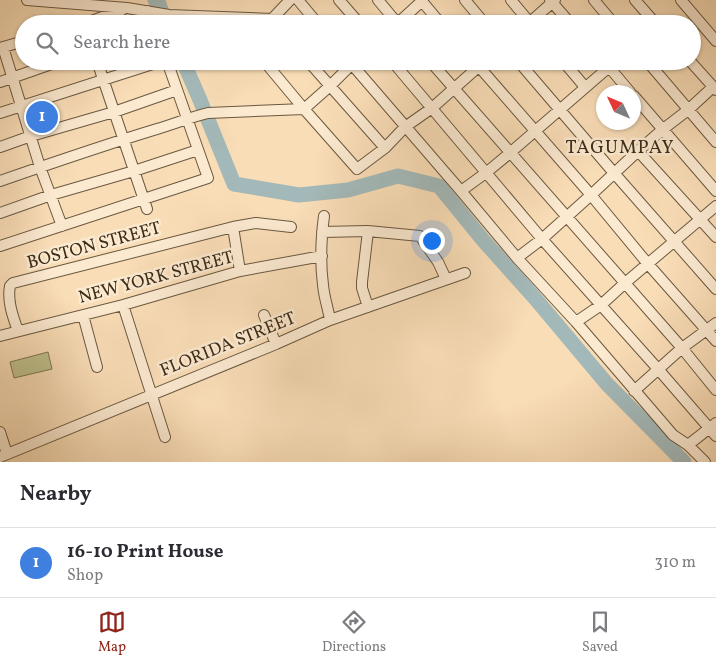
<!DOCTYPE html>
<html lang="en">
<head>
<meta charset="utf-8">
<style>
	body { margin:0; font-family:Vollkorn,serif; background:#f7f7f7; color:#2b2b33 }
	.compass { position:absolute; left:596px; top:85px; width:45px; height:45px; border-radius:50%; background:#fff; box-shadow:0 1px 4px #0004; rotate:314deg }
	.you { position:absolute; left:431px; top:240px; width:18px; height:18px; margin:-12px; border:4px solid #fff; border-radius:50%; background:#1a73e8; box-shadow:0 0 0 8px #1a73e833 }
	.badge { display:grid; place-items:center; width:32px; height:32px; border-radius:50%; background:#8f2418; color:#fff; font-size:16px; font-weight:700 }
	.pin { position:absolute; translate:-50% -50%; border:2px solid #fff; box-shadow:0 1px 5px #0006 }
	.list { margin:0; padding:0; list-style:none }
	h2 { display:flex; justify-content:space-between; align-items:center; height:65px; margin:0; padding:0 20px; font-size:21px }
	h2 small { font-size:16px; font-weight:400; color:#7c7c81 }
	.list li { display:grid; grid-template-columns:32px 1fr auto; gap:15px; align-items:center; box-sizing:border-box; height:70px; padding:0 20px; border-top:1px solid #e1e1e2 }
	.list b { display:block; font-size:19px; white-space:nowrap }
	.list p { margin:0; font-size:16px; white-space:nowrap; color:#7c7c81 }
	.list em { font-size:16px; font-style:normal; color:#7c7c81 }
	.icon { flex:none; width:28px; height:28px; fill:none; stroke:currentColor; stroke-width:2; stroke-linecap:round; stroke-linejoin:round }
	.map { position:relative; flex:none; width:716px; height:462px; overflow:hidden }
	.search { position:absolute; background:#fff; box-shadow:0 1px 4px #0004; left:15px; right:15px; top:15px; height:55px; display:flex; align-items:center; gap:12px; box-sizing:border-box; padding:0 18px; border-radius:28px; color:#7c7c81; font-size:19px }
	.sheet { height:135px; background:#fff }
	nav { display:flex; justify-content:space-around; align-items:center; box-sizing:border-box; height:70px; border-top:1px solid #e1e1e2; background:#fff; font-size:14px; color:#7c7c81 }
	nav a { display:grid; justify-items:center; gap:2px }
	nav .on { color:#8f2418 }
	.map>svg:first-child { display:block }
	.garden { fill:#bec18e; stroke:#7c7653 }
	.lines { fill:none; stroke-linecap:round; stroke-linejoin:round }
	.river { stroke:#a3b9b9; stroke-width:15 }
	.minor-casing { stroke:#6a5840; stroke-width:12 }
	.minor { stroke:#fbe9d0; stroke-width:10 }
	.labels { text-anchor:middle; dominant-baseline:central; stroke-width:5; stroke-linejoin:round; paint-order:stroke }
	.street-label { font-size:18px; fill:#3b2b18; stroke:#fbe9d0 }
	.neighbourhood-label { font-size:19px; letter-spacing:1px; fill:#3b2b18; stroke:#fbe9d0 }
</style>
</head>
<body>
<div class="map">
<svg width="716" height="462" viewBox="0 0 716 462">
	<rect width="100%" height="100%" fill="#f9ddb7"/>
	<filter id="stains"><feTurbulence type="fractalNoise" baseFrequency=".004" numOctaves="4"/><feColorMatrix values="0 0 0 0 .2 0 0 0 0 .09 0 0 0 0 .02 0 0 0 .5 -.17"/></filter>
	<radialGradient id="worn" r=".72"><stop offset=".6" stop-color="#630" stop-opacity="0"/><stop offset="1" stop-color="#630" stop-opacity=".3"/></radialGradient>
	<!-- garden -->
	<path class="garden" d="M48 352 52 369 14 378 10 362Z"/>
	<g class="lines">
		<!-- river -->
		<path class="river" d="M155 0 159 4 166 24
			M183 61 200 100 234 184 299 195 348 190 398 176 439 186 483 240 534 297 607 384 684 462"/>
		<!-- minor casing -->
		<g class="minor-casing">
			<path id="minor" d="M27 0 127 8 169 15 272 19 290 0
				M298 0 318 24
				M339 0 360 24
				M378 0 398 24
				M421 0 441 24
				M465 0 485 24
				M511 0 531 24
				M550 0 571 24
				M594 0 614 24
				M635 0 656 24
				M681 0 716 41
				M148 11 153 24
				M83 24 122 10
				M397 24 423 0
				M528 24 555 0
				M3 47 40 167 62 226
				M0 48 24 41
				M97 61 147 209
				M264 61 304 109 357 169 385 148 405 127 432 108 485 61
				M308 61 385 148
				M349 61 461 191 517 258 576 322 673 435 688 445 705 462
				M392 61 542 239 658 369 716 436
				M430 61 682 348 716 390
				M474 61 591 195 648 264 716 341
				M518 61 614 173 716 289
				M563 61 585 87
				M604 61 630 92
				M647 61 716 142
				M690 61 716 90
				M0 82 60 61
				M634 96 716 191
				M0 113 162 61
				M0 147 31 136 114 112 177 90
				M638 151 716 237
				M0 181C52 163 104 145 157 129 174 124 191 117 208 113L304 109 330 86 355 61
				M461 191 487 172 511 152 616 61
				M0 213 51 195 134 171 198 150
				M324 216C321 239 320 262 323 285 324 297 328 308 330 320
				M233 227 240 271
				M322 232 368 231 420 236 438 262 446 279
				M0 246 208 178 167 61
				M517 258 542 239 591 195 638 151 662 130 688 110 713 87
				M123 305 165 437
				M368 307 362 288V282L368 231
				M83 315 97 367
				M264 315 276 344
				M576 322 601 305 625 283 716 206
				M18 331C13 317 7 301 10 286L13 283 233 227 256 223 291 227
				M0 336 123 305 240 271 322 256
				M634 391 682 348 716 323
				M0 432 7 454
				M688 445 716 423
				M0 457 276 344 330 320 465 273"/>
		</g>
		<!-- minor -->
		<use href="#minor" class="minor"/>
	</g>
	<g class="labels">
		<!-- street labels -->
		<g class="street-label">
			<text transform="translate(94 246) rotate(-15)">BOSTON STREET</text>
			<text transform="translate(156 278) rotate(-15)">NEW YORK STREET</text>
			<text transform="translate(228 345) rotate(-22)">FLORIDA STREET</text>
		</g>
		<!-- neighbourhood labels -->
		<g class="neighbourhood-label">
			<text x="620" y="148">TAGUMPAY</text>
		</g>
	</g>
	<rect width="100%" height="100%" filter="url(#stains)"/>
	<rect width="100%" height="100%" fill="url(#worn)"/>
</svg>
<svg class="compass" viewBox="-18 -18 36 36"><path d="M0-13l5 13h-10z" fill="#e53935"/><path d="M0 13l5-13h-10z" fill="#7c7c81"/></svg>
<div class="you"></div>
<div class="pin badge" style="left:42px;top:117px;background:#3f7fe0">1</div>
<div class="search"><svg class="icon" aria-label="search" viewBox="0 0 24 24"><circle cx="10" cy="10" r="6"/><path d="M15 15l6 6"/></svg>Search here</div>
</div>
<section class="sheet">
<h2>Nearby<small></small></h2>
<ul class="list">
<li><span class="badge" style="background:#3f7fe0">1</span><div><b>16-10 Print House</b><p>Shop</p></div><em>310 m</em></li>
</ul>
</section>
<nav>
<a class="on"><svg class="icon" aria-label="map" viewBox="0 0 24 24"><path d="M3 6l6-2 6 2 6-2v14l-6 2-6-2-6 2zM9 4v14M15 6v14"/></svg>Map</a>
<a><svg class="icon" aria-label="directions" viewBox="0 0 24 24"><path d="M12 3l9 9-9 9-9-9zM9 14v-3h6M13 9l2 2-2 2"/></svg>Directions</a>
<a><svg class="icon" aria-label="saved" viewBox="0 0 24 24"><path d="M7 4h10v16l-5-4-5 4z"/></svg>Saved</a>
</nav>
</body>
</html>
